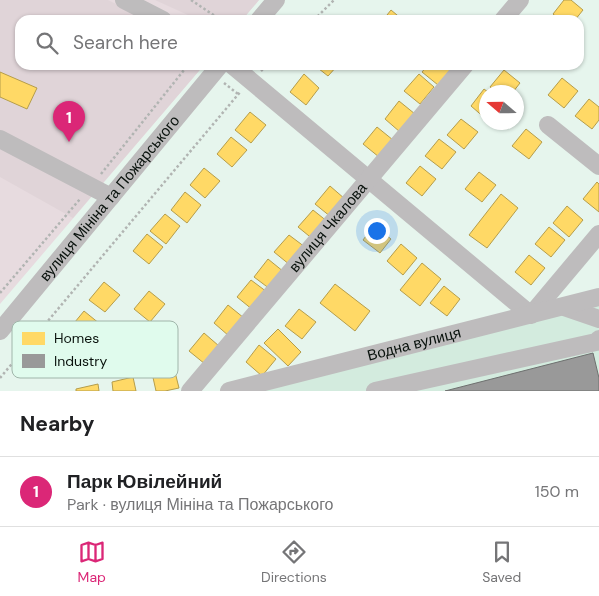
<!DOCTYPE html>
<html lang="en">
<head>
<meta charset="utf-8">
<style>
	body { margin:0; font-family:"DM Sans",sans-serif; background:#f2f2f2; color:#202124 }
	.compass { position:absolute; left:479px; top:85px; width:45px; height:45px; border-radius:50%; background:#fff; box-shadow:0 1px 4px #0004; rotate:290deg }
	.you { position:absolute; left:376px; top:230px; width:18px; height:18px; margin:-12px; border:4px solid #fff; border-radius:50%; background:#1a73e8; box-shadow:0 0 0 8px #1a73e833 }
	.badge { display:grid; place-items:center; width:32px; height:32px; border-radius:50%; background:#db2777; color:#fff; font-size:16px; font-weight:700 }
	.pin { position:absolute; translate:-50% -41px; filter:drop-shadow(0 1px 2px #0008) }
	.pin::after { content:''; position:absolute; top:26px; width:18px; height:15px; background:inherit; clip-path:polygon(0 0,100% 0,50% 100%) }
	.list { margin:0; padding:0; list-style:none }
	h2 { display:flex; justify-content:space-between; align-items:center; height:65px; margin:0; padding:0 20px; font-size:21px }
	h2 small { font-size:16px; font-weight:400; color:#757577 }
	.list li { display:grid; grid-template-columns:32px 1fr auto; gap:15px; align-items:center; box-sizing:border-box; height:70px; padding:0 20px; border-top:1px solid #e0e0e0 }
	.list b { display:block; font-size:19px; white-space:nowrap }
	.list p { margin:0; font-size:16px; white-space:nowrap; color:#757577 }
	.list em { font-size:16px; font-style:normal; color:#757577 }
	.icon { flex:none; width:28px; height:28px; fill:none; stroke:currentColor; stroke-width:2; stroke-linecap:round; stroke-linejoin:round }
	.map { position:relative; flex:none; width:599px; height:391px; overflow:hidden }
	.search { position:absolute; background:#fff; box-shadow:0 1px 4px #0004; left:15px; right:15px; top:15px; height:55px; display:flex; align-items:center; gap:12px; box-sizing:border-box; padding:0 18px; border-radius:15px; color:#757577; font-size:19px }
	.sheet { height:135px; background:#fff }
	nav { display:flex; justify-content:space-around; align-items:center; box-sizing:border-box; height:70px; border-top:1px solid #e0e0e0; background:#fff; font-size:14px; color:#757577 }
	nav a { display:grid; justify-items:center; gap:2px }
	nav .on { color:#db2777 }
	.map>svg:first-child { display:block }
	.built { fill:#d3ebde }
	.green { fill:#e7dbdf }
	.forest { fill:#e0d4d8 }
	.homes { fill:#ffd966; stroke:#b59d4b }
	.industry { fill:#999; stroke:#6e706f }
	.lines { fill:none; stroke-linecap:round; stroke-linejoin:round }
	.path { stroke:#b1b4b2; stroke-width:2.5; stroke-dasharray:2.5 2.5; stroke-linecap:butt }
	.minor { stroke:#bebcbd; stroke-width:18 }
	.labels { text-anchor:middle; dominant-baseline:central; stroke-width:5; stroke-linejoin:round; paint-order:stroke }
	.street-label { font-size:15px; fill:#09120d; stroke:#e0fbed }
	.key { fill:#e0fbed; stroke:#a0b5aa; stroke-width:1 }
	.key-label { font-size:14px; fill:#09120d }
</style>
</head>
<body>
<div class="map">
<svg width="599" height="391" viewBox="0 0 599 391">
	<rect width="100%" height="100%" fill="#e6f5ed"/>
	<!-- built -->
	<path class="built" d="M599 306V391H244Z"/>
	<!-- green -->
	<path class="green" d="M0 0H259L242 20H20V65H204L0 304Z"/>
	<!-- forest -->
	<path class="forest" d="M0 0H108L148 20H20V65H204L73 218 0 177Z
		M155 0H259L242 20H199Z"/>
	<!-- homes -->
	<path class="homes" d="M564 0H571L583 10 575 20H560L553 14Z
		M391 10 403 20H383Z
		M314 65H338L328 76Z
		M428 65H449L452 68 438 85 422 72Z
		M504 70 520 83 513 92H497L490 87Z
		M0 72 37 88 27 109 0 97Z
		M304 74 319 88 306 105 290 92Z
		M419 74 434 87 420 104 404 91Z
		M562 78 578 91 564 108 548 95Z
		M484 89 488 92H486V119L471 106Z
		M589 99 599 107V120L592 129 575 116Z
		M399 101 415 114 400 132 385 119Z
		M250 112 266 125 251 143 235 130Z
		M461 119 478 132 464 149 447 135Z
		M377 127 393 140 379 157 363 144Z
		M526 129 542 142 529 159 512 146Z
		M231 137 247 150 232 167 217 154Z
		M439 139 456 152 442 169 425 156Z
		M420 166 436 179 422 196 406 183Z
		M204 168 220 181 205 198 190 185Z
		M479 172 496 185 482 202 465 189Z
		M597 182 599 184V212L583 199Z
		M330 186 345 199 331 217 315 204Z
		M185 192 201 205 187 223 171 210Z
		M501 194 518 208 487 248 469 235Z
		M567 206 583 220 569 237 553 223Z
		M313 210 328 222 314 240 298 227Z
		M165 214 180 226 166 244 150 231Z
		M374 225 391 239 380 253 363 240Z
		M549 227 565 240 551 257 535 244Z
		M147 234 163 247 149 264 133 251Z
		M289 235 305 247 290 265 274 252Z
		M401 244 417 258 403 275 387 261Z
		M529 255 545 268 531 285 515 272Z
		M268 259 284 272 270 289 254 277Z
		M422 263 441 279 420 306 400 290Z
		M251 280 267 292 253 310 237 297Z
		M104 282 120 295 105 312 89 300Z
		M335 284 370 311 355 331 320 303Z
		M444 286 460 299 447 316 430 303Z
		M149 291 165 304 150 322 134 309Z
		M228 305 244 318 229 336 214 323Z
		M299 309 316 322 302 339 285 326Z
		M84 311 100 324 86 341 70 328Z
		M278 329 301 352 288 366 264 343Z
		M204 333 219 346 205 364 189 351Z
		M259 345 276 359 262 376 246 362Z
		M174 368 179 388 165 391H156L152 373Z
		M133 377 136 391H113L112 382Z
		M98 384 99 391H76V389Z"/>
	<!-- industry -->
	<path class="industry" d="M593 353 599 378V391H445Z"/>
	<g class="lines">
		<!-- path -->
		<path class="path" d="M191 0 221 20
			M314 20 334 0
			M261 71 267 65
			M224 83 238 94
			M101 174 188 65
			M0 293 80 199
			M0 378 241 91"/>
		<!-- minor -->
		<g class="minor">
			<path d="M124 0 163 20"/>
			<path d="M259 20 276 0"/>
			<path d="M503 20 520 0"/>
			<path d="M232 65 531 315 599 234"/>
			<path d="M548 125 599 166"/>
			<path d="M0 139 111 197"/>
			<path d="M564 307 599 319"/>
			<path id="s1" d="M0 331 220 65"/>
			<path id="s2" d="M190 391 465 65"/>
			<path id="s3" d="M229 391 599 297"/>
			<path d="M375 391 596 342 599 339"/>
		</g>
	</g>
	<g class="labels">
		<!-- street labels -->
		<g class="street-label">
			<text stroke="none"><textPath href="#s1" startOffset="172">вулиця Мініна та Пожарського</textPath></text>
			<text stroke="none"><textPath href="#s2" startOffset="214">вулиця Чкалова</textPath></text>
			<text stroke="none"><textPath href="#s3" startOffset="191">Водна вулиця</textPath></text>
		</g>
	</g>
	<!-- legend -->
	<rect x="12" y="321" width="166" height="57" rx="8" class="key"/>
	<rect x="22" y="332" width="23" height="13" fill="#ffd966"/>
	<rect x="22" y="354" width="23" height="14" fill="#999"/>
	<g class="key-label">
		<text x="54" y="343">Homes</text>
		<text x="54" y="366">Industry</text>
	</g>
</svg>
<svg class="compass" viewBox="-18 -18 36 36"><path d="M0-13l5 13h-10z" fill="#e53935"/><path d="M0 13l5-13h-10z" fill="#757577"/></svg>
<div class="you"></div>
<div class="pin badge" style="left:69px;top:142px">1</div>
<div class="search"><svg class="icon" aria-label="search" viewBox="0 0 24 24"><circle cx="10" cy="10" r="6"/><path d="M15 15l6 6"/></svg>Search here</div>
</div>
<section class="sheet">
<h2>Nearby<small></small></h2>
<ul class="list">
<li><span class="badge">1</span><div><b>Парк Ювілейний</b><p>Park · вулиця Мініна та Пожарського</p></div><em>150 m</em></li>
</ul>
</section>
<nav>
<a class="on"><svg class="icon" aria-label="map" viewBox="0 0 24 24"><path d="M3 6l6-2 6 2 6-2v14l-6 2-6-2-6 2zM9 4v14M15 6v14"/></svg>Map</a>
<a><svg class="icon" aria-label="directions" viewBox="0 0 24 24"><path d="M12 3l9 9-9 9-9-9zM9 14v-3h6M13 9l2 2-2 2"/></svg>Directions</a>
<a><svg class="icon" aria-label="saved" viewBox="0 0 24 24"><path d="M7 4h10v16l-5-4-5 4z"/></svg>Saved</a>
</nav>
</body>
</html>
